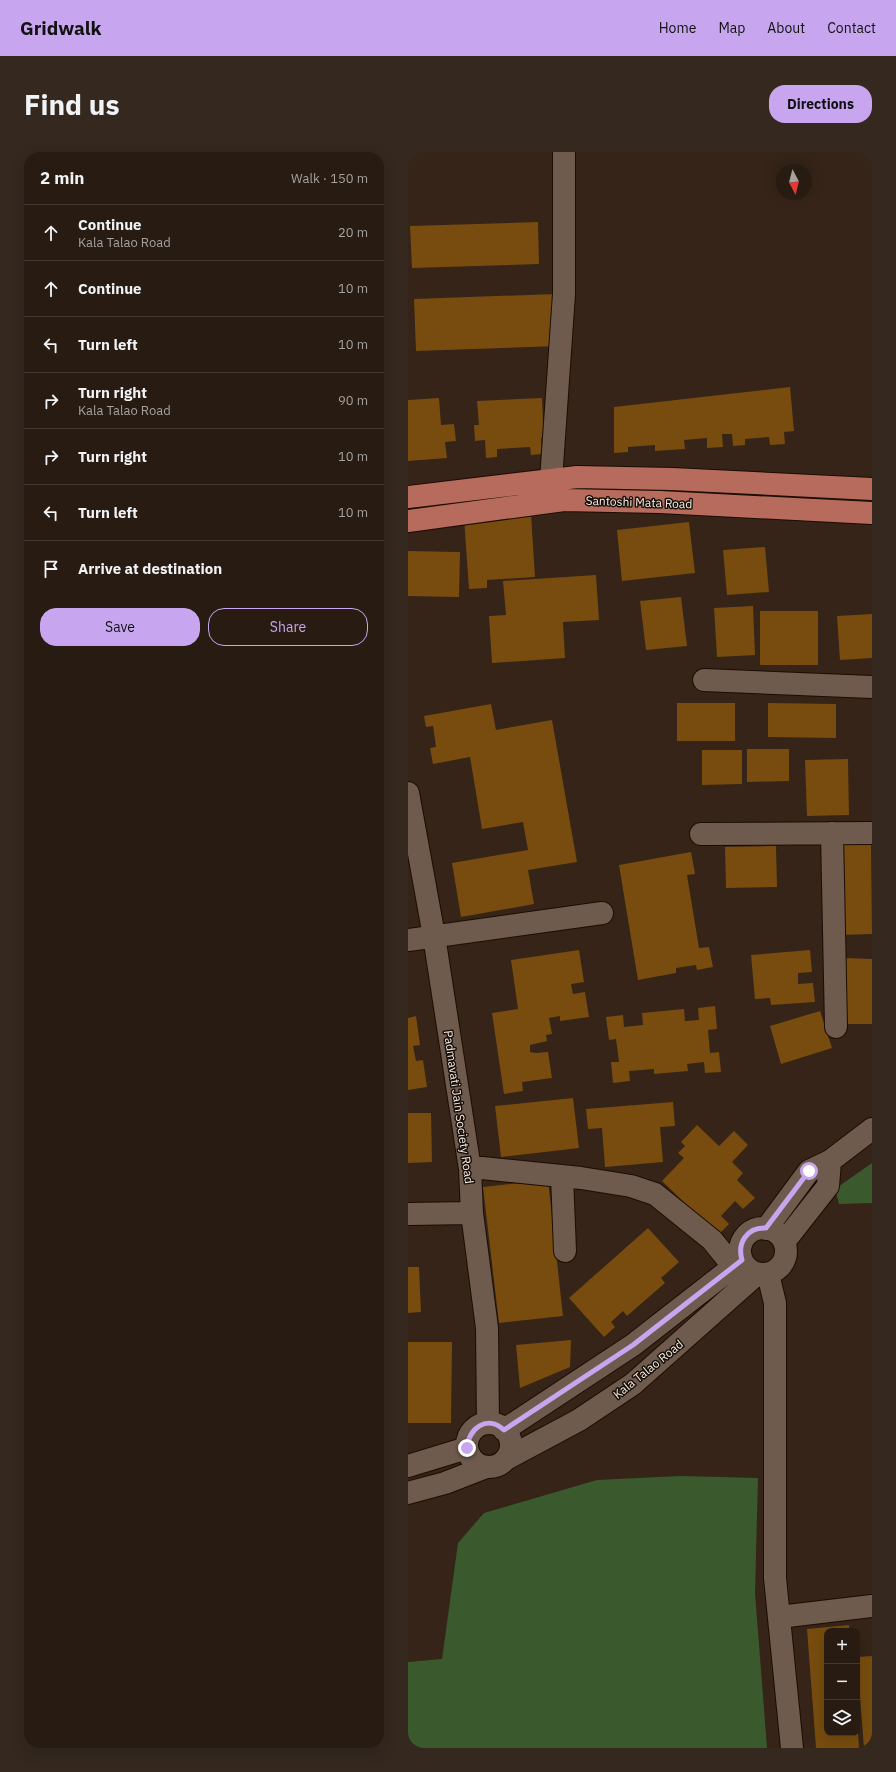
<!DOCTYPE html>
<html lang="en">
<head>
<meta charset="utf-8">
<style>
	body { margin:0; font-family:"IBM Plex Sans",sans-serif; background:#34281f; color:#f1f3f6 }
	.controls { position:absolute; right:12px; bottom:12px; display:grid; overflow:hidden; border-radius:8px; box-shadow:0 4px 16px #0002 }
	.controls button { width:36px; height:36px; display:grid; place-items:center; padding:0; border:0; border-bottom:1px solid #443931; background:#281b11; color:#f1f3f6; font:20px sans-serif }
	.compass { position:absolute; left:368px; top:12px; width:36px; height:36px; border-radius:50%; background:#281b11; box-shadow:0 4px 16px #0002; rotate:173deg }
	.stop { position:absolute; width:12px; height:12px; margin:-9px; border:3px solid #c7a6ef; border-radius:50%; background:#fff }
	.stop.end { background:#c7a6ef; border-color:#fff; box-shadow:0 1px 4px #0008 }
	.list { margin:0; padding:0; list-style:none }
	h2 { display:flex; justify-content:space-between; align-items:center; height:52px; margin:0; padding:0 16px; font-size:17px }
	h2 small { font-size:13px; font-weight:400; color:#a5a19f }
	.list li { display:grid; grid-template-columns:26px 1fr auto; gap:12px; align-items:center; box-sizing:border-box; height:56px; padding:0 16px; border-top:1px solid #443931 }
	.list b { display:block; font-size:15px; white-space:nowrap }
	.list p { margin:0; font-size:13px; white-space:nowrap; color:#a5a19f }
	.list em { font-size:13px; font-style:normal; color:#a5a19f }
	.actions { display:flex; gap:8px; padding:12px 16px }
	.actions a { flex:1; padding:9px 0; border:1px solid #c7a6ef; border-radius:16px; text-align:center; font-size:14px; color:#c7a6ef }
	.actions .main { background:#c7a6ef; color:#111 }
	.icon { flex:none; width:22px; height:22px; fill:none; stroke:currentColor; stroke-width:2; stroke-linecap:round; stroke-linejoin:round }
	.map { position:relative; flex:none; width:464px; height:1596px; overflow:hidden; border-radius:16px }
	header { display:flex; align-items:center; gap:24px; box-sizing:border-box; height:56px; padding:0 20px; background:#c7a6ef; color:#111 }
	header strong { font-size:19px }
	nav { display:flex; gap:22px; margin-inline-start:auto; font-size:14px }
	.intro { display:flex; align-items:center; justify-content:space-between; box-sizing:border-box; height:96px; padding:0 24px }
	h1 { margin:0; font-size:28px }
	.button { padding:10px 18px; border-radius:16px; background:#c7a6ef; color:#111; font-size:14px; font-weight:700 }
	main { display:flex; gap:24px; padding:0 24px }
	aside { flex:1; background:#281b11; border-radius:16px; box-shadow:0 4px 16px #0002 }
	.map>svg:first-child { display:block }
	.green { fill:#3a5a2d }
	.building { fill:#774c0e }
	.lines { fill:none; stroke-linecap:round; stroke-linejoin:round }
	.minor-casing { stroke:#1c0d03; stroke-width:24 }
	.major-casing { stroke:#1c0d03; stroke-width:24 }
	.minor { stroke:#6f5b4d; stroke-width:22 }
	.major { stroke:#b66b5c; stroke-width:22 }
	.route { stroke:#c7a6ef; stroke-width:5 }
	.labels { text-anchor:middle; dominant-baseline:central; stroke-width:3; stroke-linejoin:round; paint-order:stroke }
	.street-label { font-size:12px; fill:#f8ece3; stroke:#170f09 }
</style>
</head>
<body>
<header>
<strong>Gridwalk</strong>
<nav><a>Home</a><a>Map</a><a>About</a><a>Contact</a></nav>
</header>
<div class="intro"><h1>Find us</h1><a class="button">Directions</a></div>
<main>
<aside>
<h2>2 min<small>Walk · 150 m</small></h2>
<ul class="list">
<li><svg class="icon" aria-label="ahead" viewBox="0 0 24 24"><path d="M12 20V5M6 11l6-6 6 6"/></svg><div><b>Continue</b><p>Kala Talao Road</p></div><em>20 m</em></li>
<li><svg class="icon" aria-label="ahead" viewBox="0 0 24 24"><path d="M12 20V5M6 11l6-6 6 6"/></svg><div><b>Continue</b></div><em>10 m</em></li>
<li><svg class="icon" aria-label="left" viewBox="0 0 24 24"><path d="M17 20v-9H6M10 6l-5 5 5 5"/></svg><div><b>Turn left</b></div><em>10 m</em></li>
<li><svg class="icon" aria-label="right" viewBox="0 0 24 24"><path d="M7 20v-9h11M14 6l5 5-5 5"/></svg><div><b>Turn right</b><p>Kala Talao Road</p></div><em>90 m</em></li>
<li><svg class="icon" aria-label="right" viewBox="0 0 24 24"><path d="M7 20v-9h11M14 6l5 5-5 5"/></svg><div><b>Turn right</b></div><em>10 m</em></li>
<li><svg class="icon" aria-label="left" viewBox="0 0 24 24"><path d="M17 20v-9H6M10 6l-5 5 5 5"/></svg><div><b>Turn left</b></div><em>10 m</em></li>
<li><svg class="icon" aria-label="arrive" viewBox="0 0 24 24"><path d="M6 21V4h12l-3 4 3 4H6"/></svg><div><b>Arrive at destination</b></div></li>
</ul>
<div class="actions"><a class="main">Save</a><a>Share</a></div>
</aside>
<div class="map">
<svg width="464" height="1596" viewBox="0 0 464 1596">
	<rect width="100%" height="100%" fill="#352417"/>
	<!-- green -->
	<path class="green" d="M464 1011V1051L431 1052 427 1037Z
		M272 1324 350 1326 347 1441 359 1596H0V1510L34 1507 50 1391 76 1361 189 1328Z"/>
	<!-- building -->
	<path class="building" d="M130 70 131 112 4 116 2 74Z
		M148 142 149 194 8 199 6 147Z
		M382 235 386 279 376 280 377 292 362 293 361 285 337 287V293L325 294 324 282H314L315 295 299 296V286L276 288 277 297 247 299V293L220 295V300L206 301V255Z
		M31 246 33 273 46 272 48 289 37 290 39 306 0 309V248Z
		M134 246 135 271 143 270 144 285 133 286 134 302 123 303 122 295 89 297V305L78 306 77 288 67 289 66 273H71L69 249Z
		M123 362 127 425 79 428V436L61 437 56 366Z
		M281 370 287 421 214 429 209 378Z
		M357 395 361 440 319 443 315 398Z
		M0 399 52 400 51 445 0 444Z
		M188 423 191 468 155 470 157 506 84 511 81 464 98 463 95 429Z
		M273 445 279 494 238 498 232 449Z
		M345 454 347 503 309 505 306 456Z
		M352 459H410V513H352Z
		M464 462V506L432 508 429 464Z
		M269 551H327V589H269Z
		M360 551 428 552V586L360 585Z
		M83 552 88 578 144 568 169 710 120 718 126 752 53 765 44 711 120 698 115 670 74 677 62 605 25 612 22 596 28 595 25 574 18 575 16 564Z
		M339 597H381V629L339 630Z
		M294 598H334V632L294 633Z
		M440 607 441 663 399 664 397 608Z
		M463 691 464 782 433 783 431 692Z
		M368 694 369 735 318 736 317 695Z
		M283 700 287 722 279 723 291 796 301 795 305 815 289 818 288 813 268 816V821L230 828 211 713Z
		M171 798 176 830 163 832 165 842 177 840 181 865 152 869V864L141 866 144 882 138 883 139 889 122 893V900L128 901 140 900 144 926 114 930 115 939 96 942 84 861 110 857 103 808Z
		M402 798 404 820 390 821V832L405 831 407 850 363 853 362 846 347 847 343 803Z
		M437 806 464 807V872H435Z
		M307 854 309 877 300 878 302 901 311 900 313 920 297 921 296 910 279 912 280 919 246 922V917L221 919 222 929 205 931 203 910H211L208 887 201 888 198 865 215 863 216 875 235 873 234 861 276 857 277 869 291 868 290 856Z
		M412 859 424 896 373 912 362 874Z
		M8 864 12 893 5 894 8 909 15 908 19 935 0 938V866Z
		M165 946 171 996 93 1005 87 954Z
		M265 950 267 974 252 975 255 1010 197 1015 194 976 180 977 178 957Z
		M0 961H23L24 1010 0 1011Z
		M289 973 311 994 326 979 340 993 324 1010 335 1021 329 1028 347 1046 335 1057 327 1049 313 1064 321 1072 310 1083 254 1029 276 1006 270 1001 277 994 273 990Z
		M140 1028 155 1164 91 1171 75 1035Z
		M240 1076 271 1110 253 1126 257 1131 219 1164 215 1159 203 1170 207 1175 196 1185 161 1146Z
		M0 1115H11L13 1160 0 1161Z
		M163 1188 162 1215 112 1236 108 1193Z
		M0 1190H44L43 1271H0Z
		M441 1473V1479H419V1581H450L451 1596H408L399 1477Z
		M464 1504V1596H456L449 1505Z"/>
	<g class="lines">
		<!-- minor casing -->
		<g class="minor-casing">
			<path id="minor" d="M143 328 156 142V0
				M296 528 464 535
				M0 641 26 784 62 1017 64 1061 79 1176 80 1271
				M424 681 428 875
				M293 682 464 681
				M0 788 194 761
				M62 1017 74 1016 173 1026 223 1034 247 1042 304 1088 325 1114
				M154 1024 157 1099
				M0 1062 64 1061
				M332 1099a23 23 0 1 1 46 0a23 23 0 1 1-46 0Z
				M358 1077 401 1019 422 1009 464 977
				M376 1090 420 1034 422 1009
				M360 1122 367 1151V1426L384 1596
				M59 1293a22 22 0 1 1 44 0a22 22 0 1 1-44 0Z
				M96 1278 225 1193 334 1108
				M98 1307 171 1268 225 1232 349 1122
				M0 1314 59 1296
				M0 1341 37 1331 78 1315
				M371 1465 464 1454"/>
		</g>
		<!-- major casing -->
		<g class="major-casing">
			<path id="major" d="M0 345 169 325 264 327 464 337
				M0 369 156 348 252 350 464 361"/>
		</g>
		<!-- minor -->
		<use href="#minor" class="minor"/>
		<!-- major -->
		<use href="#major" class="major"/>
	</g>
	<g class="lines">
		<!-- route -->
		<path class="route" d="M59 1296C60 1277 79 1262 96 1278L225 1193 334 1108C329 1091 339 1075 358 1076L401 1019"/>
	</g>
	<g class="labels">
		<!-- street labels -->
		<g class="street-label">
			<text transform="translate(231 350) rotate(2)">Santoshi Mata Road</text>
			<text transform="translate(51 955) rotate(82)">Padmavati Jain Society Road</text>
			<text transform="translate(240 1217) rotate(-39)">Kala Talao Road</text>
		</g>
	</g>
</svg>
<div class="controls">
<button>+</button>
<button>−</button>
<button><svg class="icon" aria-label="layers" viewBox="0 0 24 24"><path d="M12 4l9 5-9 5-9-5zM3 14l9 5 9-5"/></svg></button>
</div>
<svg class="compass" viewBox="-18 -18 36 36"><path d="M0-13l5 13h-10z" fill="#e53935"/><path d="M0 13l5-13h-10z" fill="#a5a19f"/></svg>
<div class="stop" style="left:401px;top:1019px"></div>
<div class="stop end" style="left:59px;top:1296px"></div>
</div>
</main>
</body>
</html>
